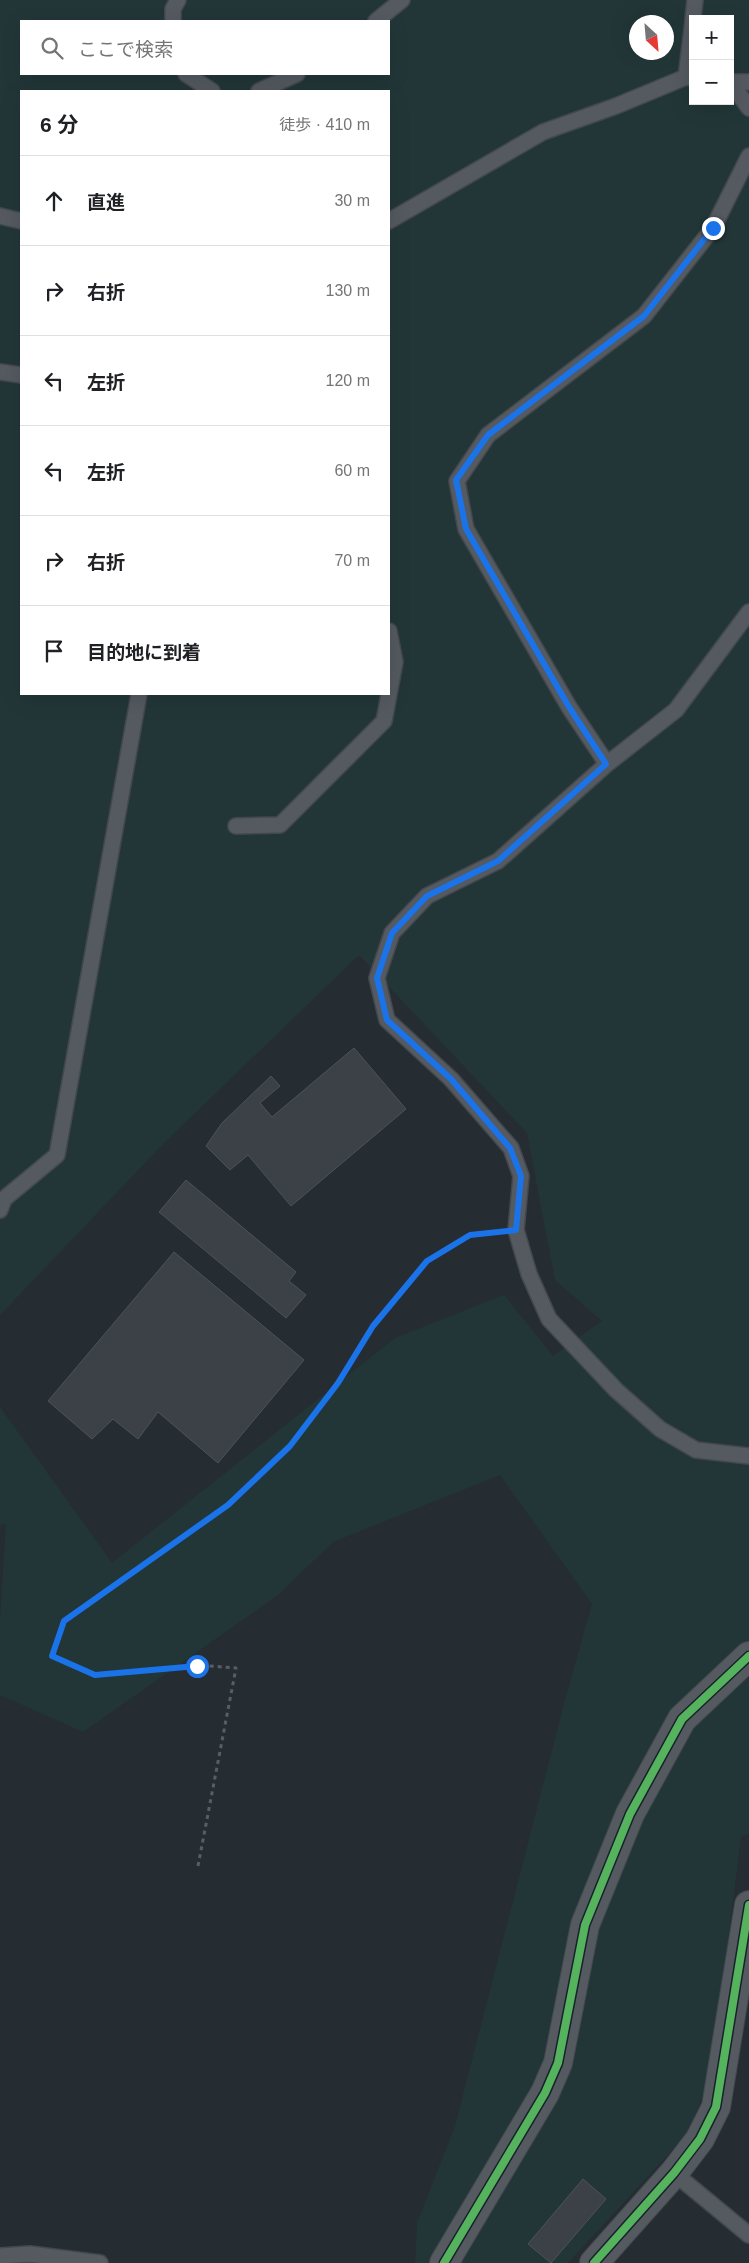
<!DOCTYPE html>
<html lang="ja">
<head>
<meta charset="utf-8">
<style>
	body { margin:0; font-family:Helvetica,"Noto Sans JP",sans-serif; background:#f6f6f6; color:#202124 }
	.controls { position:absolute; right:15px; top:15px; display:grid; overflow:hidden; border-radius:0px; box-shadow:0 5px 20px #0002 }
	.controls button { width:45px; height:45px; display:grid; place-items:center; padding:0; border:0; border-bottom:1px solid #e0e0e0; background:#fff; color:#202124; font:25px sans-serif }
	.compass { position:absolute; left:629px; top:15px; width:45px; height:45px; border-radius:50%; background:#fff; box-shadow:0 5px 20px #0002; rotate:154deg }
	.stop { position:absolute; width:15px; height:15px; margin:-11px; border:4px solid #1a73e8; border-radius:50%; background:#fff }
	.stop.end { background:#1a73e8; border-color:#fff; box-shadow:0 1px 5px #0008 }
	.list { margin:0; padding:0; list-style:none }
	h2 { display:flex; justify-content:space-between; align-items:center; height:65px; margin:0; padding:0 20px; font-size:21px }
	h2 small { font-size:16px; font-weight:400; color:#757577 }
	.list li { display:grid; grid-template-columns:32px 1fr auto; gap:15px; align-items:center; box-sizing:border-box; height:90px; padding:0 20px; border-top:1px solid #e0e0e0 }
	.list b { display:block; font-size:19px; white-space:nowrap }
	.list em { font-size:16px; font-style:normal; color:#757577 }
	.icon { flex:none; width:28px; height:28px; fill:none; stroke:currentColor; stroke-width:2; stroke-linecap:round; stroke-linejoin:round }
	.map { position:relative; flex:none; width:749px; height:2263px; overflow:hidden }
	.search { position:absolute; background:#fff; box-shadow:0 5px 20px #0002; left:20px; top:20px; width:370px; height:55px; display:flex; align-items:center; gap:12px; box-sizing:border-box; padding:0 18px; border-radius:0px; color:#757577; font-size:19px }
	.panel { position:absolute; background:#fff; box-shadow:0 5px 20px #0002; left:20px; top:90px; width:370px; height:605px; border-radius:0px }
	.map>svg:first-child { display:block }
	.green { fill:#223638; fill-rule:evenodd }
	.building { fill:#3c4147; stroke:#4c535a }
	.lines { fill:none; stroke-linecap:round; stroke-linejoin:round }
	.lane-casing { stroke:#42484d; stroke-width:18 }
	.street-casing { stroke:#42484d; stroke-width:30 }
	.path { stroke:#585e64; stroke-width:3; stroke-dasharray:4 4; stroke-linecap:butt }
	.lane { stroke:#545a60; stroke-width:15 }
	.street { stroke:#545a60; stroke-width:28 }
	.cycleway-casing { stroke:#18222c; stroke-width:11 }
	.cycleway { stroke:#56b35d; stroke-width:8 }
	.route { stroke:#1a73e8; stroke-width:6 }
</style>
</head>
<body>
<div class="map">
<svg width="749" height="2263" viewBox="0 0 749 2263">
	<rect width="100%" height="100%" fill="#252c32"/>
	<!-- green -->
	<path class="green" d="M0 0H749V1834L741 1837 721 1996 707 2083 689 2132 568 2263H415L417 2223 455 2126 565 1700 592 1604 500 1475 333 1542 278 1595 83 1732 0 1695V1621L6 1524 0 1525V1407L112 1563 395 1338 504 1295 553 1356 602 1321 555 1280 527 1133 359 955 164 1143 0 1315ZM693 19H730V101H693ZM21 21H389V74H21ZM636 22H666V52H636ZM21 91H389V694H21Z"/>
	<!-- building -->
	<path class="building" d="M354 1048 406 1109 291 1206 248 1155 230 1170 206 1146 222 1123 271 1076 280 1086 260 1103 272 1117Z
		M186 1180 296 1272 289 1281 306 1295 286 1318 159 1212Z
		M174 1252 304 1360 218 1463 158 1412 138 1439 113 1419 92 1439 48 1401Z
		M583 2179 606 2199 551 2263 528 2244Z"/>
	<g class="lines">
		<!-- lane casing -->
		<g class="lane-casing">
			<path id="lane" d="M693 19 695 0
				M173 21V9L178 0
				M376 21 402 0
				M186 74 212 91
				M686 77 693 20
				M730 82 749 108
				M731 82H749
				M259 91 297 74
				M749 156 713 228 644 316 488 435 457 481 466 529 569 707 607 764 676 710 749 612
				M0 216 21 221
				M389 221 543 132 616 106 686 77 693 78
				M0 372 21 375
				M607 764 498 861 427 896 392 933 377 978 387 1020 451 1079 511 1148 521 1176 516 1230 529 1274 549 1319 616 1390 660 1429 696 1450 749 1456
				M236 826 280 825 384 721 395 662 389 631
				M0 1210 4 1199 57 1155 139 694
				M674 2173 749 2235
				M0 2256 30 2254 100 2263"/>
		</g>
		<!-- street casing -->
		<g class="street-casing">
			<path id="street" d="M444 2263 545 2093 558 2063 585 1925 630 1814 682 1719 749 1656
				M594 2263 674 2173 700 2139 716 2107 749 1905"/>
		</g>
		<!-- path -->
		<path class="path" d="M198 1866 236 1668 197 1665 95 1675 52 1656 63 1621 227 1505 291 1446 338 1383 373 1326 427 1261 470 1235 491 1232"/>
		<!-- lane -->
		<use href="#lane" class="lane"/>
		<!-- street -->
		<use href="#street" class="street"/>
		<!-- cycleway casing -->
		<g class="cycleway-casing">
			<path id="cycleway" d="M444 2263 545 2093 558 2063 585 1925 630 1814 682 1719 749 1656
				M594 2263 674 2173 700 2139 716 2107 749 1905"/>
		</g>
		<!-- cycleway -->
		<use href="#cycleway" class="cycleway"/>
	</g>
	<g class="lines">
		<!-- route -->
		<path class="route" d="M197 1666 95 1675 52 1656 64 1621 228 1505 290 1446 338 1383 373 1326 427 1261 470 1235 516 1230 521 1176 510 1148 451 1079 387 1020 377 978 392 933 427 896 498 861 606 764 569 707 466 529 456 480 488 435 644 316 713 228"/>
	</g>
</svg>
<div class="controls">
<button>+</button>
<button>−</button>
</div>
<svg class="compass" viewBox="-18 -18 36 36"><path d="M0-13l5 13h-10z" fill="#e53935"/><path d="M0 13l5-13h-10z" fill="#757577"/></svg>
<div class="stop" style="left:197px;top:1666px"></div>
<div class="stop end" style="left:713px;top:228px"></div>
<div class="search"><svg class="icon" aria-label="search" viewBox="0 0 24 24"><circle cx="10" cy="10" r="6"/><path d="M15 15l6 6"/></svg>ここで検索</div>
<section class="panel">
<h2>6 分<small>徒歩 · 410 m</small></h2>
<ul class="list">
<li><svg class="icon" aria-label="ahead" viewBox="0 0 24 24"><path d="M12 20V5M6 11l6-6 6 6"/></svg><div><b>直進</b></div><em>30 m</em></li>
<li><svg class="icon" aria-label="right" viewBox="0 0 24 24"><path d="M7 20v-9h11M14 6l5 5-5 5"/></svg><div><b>右折</b></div><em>130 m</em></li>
<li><svg class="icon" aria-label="left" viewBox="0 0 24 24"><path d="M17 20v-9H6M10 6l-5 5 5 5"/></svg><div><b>左折</b></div><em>120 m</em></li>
<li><svg class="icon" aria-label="left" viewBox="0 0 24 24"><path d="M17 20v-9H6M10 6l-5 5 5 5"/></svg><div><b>左折</b></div><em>60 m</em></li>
<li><svg class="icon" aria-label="right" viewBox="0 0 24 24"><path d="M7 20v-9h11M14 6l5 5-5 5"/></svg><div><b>右折</b></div><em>70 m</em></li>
<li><svg class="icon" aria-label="arrive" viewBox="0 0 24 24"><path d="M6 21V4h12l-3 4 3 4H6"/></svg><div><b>目的地に到着</b></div></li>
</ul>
</section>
</div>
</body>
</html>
